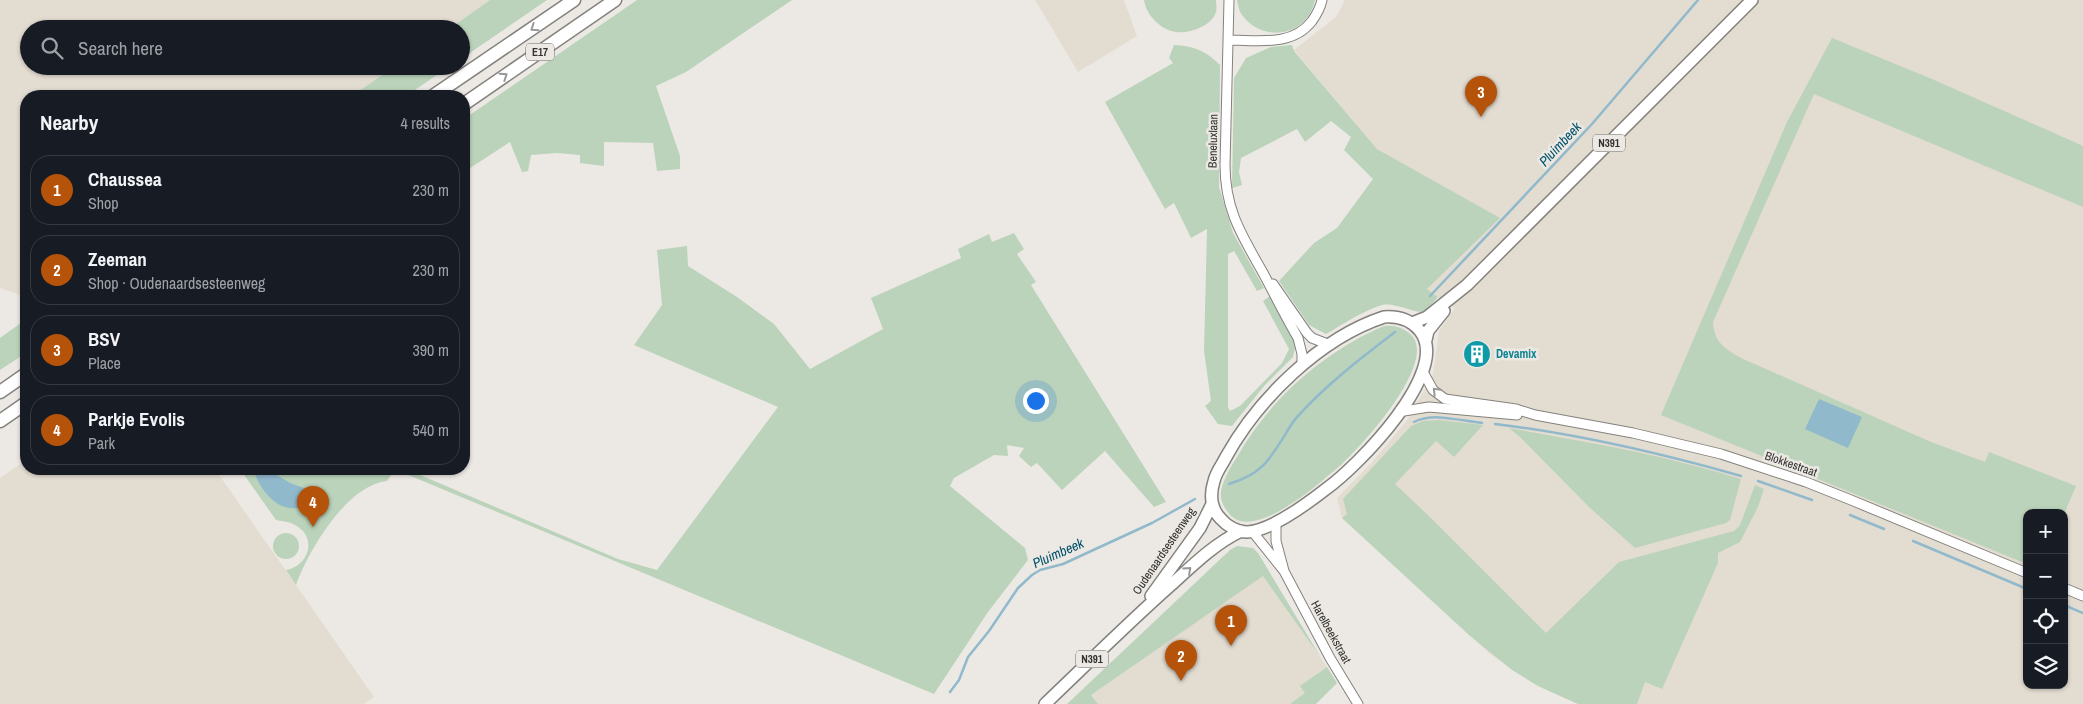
<!DOCTYPE html>
<html lang="en">
<head>
<meta charset="utf-8">
<style>
	body { margin:0; font-family:"Archivo Narrow",sans-serif; background:#242831; color:#f1f3f6 }
	.controls { position:absolute; right:15px; bottom:15px; display:grid; overflow:hidden; border-radius:10px; box-shadow:0 1px 4px #0004 }
	.controls button { width:45px; height:45px; display:grid; place-items:center; padding:0; border:0; border-bottom:1px solid #363941; background:#171b24; color:#f1f3f6; font:25px sans-serif }
	.you { position:absolute; left:1035px; top:400px; width:18px; height:18px; margin:-12px; border:4px solid #fff; border-radius:50%; background:#1a73e8; box-shadow:0 0 0 8px #1a73e833 }
	.badge { display:grid; place-items:center; width:32px; height:32px; border-radius:50%; background:#b45309; color:#fff; font-size:16px; font-weight:700 }
	.pin { position:absolute; translate:-50% -41px; filter:drop-shadow(0 1px 2px #0008) }
	.pin::after { content:''; position:absolute; top:26px; width:18px; height:15px; background:inherit; clip-path:polygon(0 0,100% 0,50% 100%) }
	.list { margin:0; padding:0; list-style:none }
	h2 { display:flex; justify-content:space-between; align-items:center; height:65px; margin:0; padding:0 20px; font-size:21px }
	h2 small { font-size:16px; font-weight:400; color:#9ea1a6 }
	.list li { display:grid; grid-template-columns:32px 1fr auto; gap:15px; align-items:center; box-sizing:border-box; height:70px; margin:0 10px 10px; padding:0 10px; border:1px solid #363941; border-radius:20px }
	.list b { display:block; font-size:19px; white-space:nowrap }
	.list p { margin:0; font-size:16px; white-space:nowrap; color:#9ea1a6 }
	.list em { font-size:16px; font-style:normal; color:#9ea1a6 }
	.icon { flex:none; width:28px; height:28px; fill:none; stroke:currentColor; stroke-width:2; stroke-linecap:round; stroke-linejoin:round }
	.map { position:relative; flex:none; width:2083px; height:704px; overflow:hidden }
	.search { position:absolute; background:#171b24; box-shadow:0 1px 4px #0004; left:20px; top:20px; width:450px; height:55px; display:flex; align-items:center; gap:12px; box-sizing:border-box; padding:0 18px; border-radius:28px; color:#9ea1a6; font-size:19px }
	.panel { position:absolute; background:#171b24; box-shadow:0 1px 4px #0004; left:20px; top:90px; width:450px; height:385px; border-radius:20px }
	.map>svg:first-child { display:block }
	.built { fill:#e3dcd1; fill-rule:evenodd }
	.green { fill:#bbd3bb }
	.water { fill:#91b9cc }
	.lines { fill:none; stroke-linecap:round; stroke-linejoin:round }
	.stream { stroke:#91b9cc; stroke-width:2.5 }
	.minor-casing { stroke:#84827d; stroke-width:11 }
	.major-casing { stroke:#84827d; stroke-width:14 }
	.highway-casing { stroke:#84827d; stroke-width:15 }
	.minor { stroke:#fff; stroke-width:9 }
	.major { stroke:#fff; stroke-width:11 }
	.highway { stroke:#fff; stroke-width:12 }
	.oneway { stroke:#999898 }
	.labels { text-anchor:middle; dominant-baseline:central; stroke-width:5; stroke-linejoin:round; paint-order:stroke }
	.shield { fill:#ece9e4; stroke:#6a6966; stroke-width:1 }
	.shield-label { font-size:11px; font-weight:bold; fill:#333230 }
	.street-label { font-size:12px; fill:#333230; stroke:#ece9e4 }
	.culture-label { font-size:12px; font-weight:bold; fill:#0d838f; stroke:#ece9e4; text-anchor:start }
	.water-label { font-size:14px; font-style:italic; fill:#00516b; stroke:#ece9e4 }
</style>
</head>
<body>
<div class="map">
<svg width="2083" height="704" viewBox="0 0 2083 704">
	<rect width="100%" height="100%" fill="#ece9e4"/>
	<!-- built -->
	<path class="built" d="M0 0H490L449 29H29V66H395L352 96H26V297L0 288Z
		M1035 0H1124L1137 36 1078 72Z
		M1345 0H2083V704H1578L1538 686 1490 654 1342 518 1337 498 1373 461 1408 419 1433 374 1439 331 1455 308 1427 289 1494 215 1377 149 1294 50 1336 17ZM2027 513H2064V685H2027Z
		M26 460V469H215L374 697 364 704H0V478Z
		M1263 575 1327 667 1301 686 1306 693 1290 704H1098L1091 695Z"/>
	<!-- green -->
	<path class="green" d="M490 0H547L461 59V29H449Z
		M637 0H792L686 72 656 86 680 156V169L657 171 653 143 604 142V166L580 163V155L557 153 531 155 528 171 522 172 510 142 464 172V119Z
		M1144 0H1216C1216 4 1217 9 1216 12 1212 26 1189 34 1176 32 1161 30 1146 15 1144 0Z
		M1237 0H1315C1308 36 1263 44 1242 15 1239 11 1238 5 1237 0Z
		M1832 38 1932 79 2083 146V207L1814 94 1713 322C1714 342 1724 348 1741 358L1931 442 1985 462 1989 452 2076 486 2064 514 2027 513V564L1661 415 1787 122Z
		M1174 45C1194 46 1206 51 1220 65L1219 187 1233 233 1264 288 1257 291 1234 251 1228 254V407L1230 411 1240 406 1282 363 1289 349 1263 301 1270 296 1296 343 1293 357 1264 386 1232 426 1218 424 1205 406 1211 401 1204 351 1207 229 1191 238 1174 203 1165 209 1105 102 1173 63 1169 58Z
		M1292 45 1294 51 1377 149 1500 218 1427 289 1438 297C1434 301 1429 308 1424 311 1417 315 1396 302 1382 305 1362 311 1344 324 1326 334L1309 325 1279 281 1314 243 1337 228 1373 179 1344 150 1351 137 1331 121 1305 142 1297 129 1241 158 1239 172 1242 185 1232 188 1234 78 1246 58 1271 47Z
		M395 66H450L406 96H352Z
		M1014 233 1024 249 1017 254 1036 282 1031 285 1166 502 1154 507 1105 451 1062 490 1037 463 1031 467 1019 456 1024 448 1007 445 1008 456 994 455 954 478 950 486 1025 548 1028 560 988 612 934 694 394 469H406L618 559 657 570 778 407 634 345 662 305 657 250 687 246 688 266 737 297 774 324 810 369 883 329 871 298 961 258 958 249 989 234 992 242Z
		M25 320 26 321V353L0 370V338Z
		M1384 326C1394 325 1401 327 1409 333 1442 358 1363 445 1342 464 1322 481 1251 546 1228 512 1222 505 1219 497 1222 487 1225 477 1231 466 1237 457 1270 399 1323 352 1384 326Z
		M1439 420 1483 425 1454 457 1436 441 1395 484 1431 518 1546 633 1619 562 1734 531 1740 525 1755 485 1764 489 1758 507 1740 542 1718 553V563L1662 689 1645 682 1637 704H1578L1538 686 1512 670 1469 635 1342 518 1347 514 1343 499 1411 426 1423 421Z
		M1509 428C1587 442 1665 455 1741 479L1730 520 1726 523 1635 548 1589 507 1520 437Z
		M240 469H385L391 475 387 481C347 485 308 551 296 585L286 570C309 566 318 537 295 525 290 522 282 521 276 520Z
		M273 546a13 13 0 1 1 26 0a13 13 0 1 1-26 0Z
		M1237 546 1253 548 1258 553 1321 658 1263 576 1091 695 1098 704H1067L1230 550Z
		M1327 667 1337 683 1316 704H1290L1305 693 1300 686Z"/>
	<!-- water -->
	<path class="water" d="M1819 399 1862 417 1848 448 1805 429Z
		M253 469H267L290 483 320 494C317 496 303 507 301 507 277 514 259 488 253 469Z"/>
	<g class="lines">
		<!-- stream -->
		<path class="stream" d="M1430 296 1592 124 1698 0
			M1414 422C1434 412 1461 421 1482 423
			M1495 424C1579 434 1660 453 1741 476
			M1758 481 1812 500
			M1229 484C1261 474 1268 462 1285 435 1289 428 1293 421 1298 416 1327 384 1361 358 1395 332
			M1850 515 1884 529
			M1913 541 2027 589
			M2064 605 2083 613
			M950 692 959 680 968 657 989 631 1018 588 1032 575 1040 570 1063 564 1152 523 1195 499"/>
		<!-- minor casing -->
		<g class="minor-casing">
			<path id="minor" d="M1229 0 1225 165C1225 209 1241 234 1262 271 1274 293 1285 316 1298 338L1302 354V365
				M1228 40C1258 40 1292 47 1312 21 1317 14 1320 9 1322 0
				M1273 284 1307 333 1312 338 1330 345
				M1423 372 1433 390 1445 399 1516 409 1535 415 1633 433 1721 454 1806 482 1851 500 2027 573
				M1400 410 1404 411 1429 407 1517 415
				M1276 522V541L1284 571
				M1252 531 1284 571 1330 658 1358 704
				M2064 588 2083 596"/>
		</g>
		<!-- major casing -->
		<g class="major-casing">
			<path id="major" d="M1384 317C1398 316 1411 320 1420 331 1452 371 1357 467 1326 489 1308 503 1270 531 1247 532 1237 532 1227 526 1221 519 1210 508 1210 494 1214 481 1216 472 1222 465 1226 457 1258 399 1320 338 1384 317Z
				M1412 323 1427 317 1467 285 1752 0
				M1426 340 1428 331 1444 311
				M1151 596 1200 528 1212 504
				M1045 704C1087 664 1128 623 1171 585 1193 565 1214 544 1241 531"/>
		</g>
		<!-- highway casing -->
		<g class="highway-casing">
			<path id="highway" d="M433 96 574 0
				M464 104 615 0
				M0 392 26 374
				M0 421 26 403"/>
		</g>
		<!-- minor -->
		<use href="#minor" class="minor"/>
		<!-- major -->
		<use href="#major" class="major"/>
		<!-- highway -->
		<use href="#highway" class="highway"/>
	</g>
	<!-- one-way arrows -->
	<defs><path id="oneway-chevron" d="M-2-3.5L2.5 0L-2 3.5" fill="none" stroke-width="1.6" stroke-linecap="round" stroke-linejoin="round" transform="scale(1.25)"/></defs>
	<g class="oneway">
		<use href="#oneway-chevron" transform="translate(534 28) rotate(146)"/>
		<use href="#oneway-chevron" transform="translate(504 76) rotate(-34)"/>
		<use href="#oneway-chevron" transform="translate(1436 391) rotate(-135)"/>
		<use href="#oneway-chevron" transform="translate(1188 570) rotate(-42)"/>
	</g>
	<!-- icons -->
	<defs>
		<g id="building-disc" transform="scale(1.4375)"><circle r="9.5" fill="#0f9aa8" stroke="#ece9e4"/><path d="M-4-6H4V6H1V3H-1V6H-4ZM-2.5-4.3h1.7v1.8h-1.7ZM.8-4.3h1.7v1.8H.8ZM-2.5-1h1.7V.8h-1.7ZM.8-1h1.7V.8H.8Z" fill="#fff"/></g>
	</defs>
	<g fill-rule="evenodd">
		<use href="#building-disc" x="1477" y="354"/>
	</g>
	<g class="labels">
		<!-- shield labels -->
		<g class="shield">
			<rect x="526" y="43.5" width="28" height="17" rx="4"/>
			<rect x="1593" y="134.5" width="32" height="17" rx="4"/>
			<rect x="1076" y="650.5" width="32" height="17" rx="4"/>
		</g>
		<g class="shield-label">
			<text x="540" y="52">E17</text>
			<text x="1609" y="143">N391</text>
			<text x="1092" y="659">N391</text>
		</g>
		<!-- street labels -->
		<g class="street-label">
			<text transform="translate(1213 141) rotate(-89)">Beneluxlaan</text>
			<text transform="translate(1791 464) rotate(19)">Blokkestraat</text>
			<text transform="translate(1164 551) rotate(-56)">Oudenaardsesteenweg</text>
			<text transform="translate(1331 632) rotate(61)">Harelbeekstraat</text>
		</g>
		<!-- culture labels -->
		<g class="culture-label">
			<text x="1496" y="354">Devamix</text>
		</g>
		<!-- water labels -->
		<g class="water-label">
			<text transform="translate(1560 144) rotate(-47)">Pluimbeek</text>
			<text transform="translate(1058 553) rotate(-24)">Pluimbeek</text>
		</g>
	</g>
</svg>
<div class="controls">
<button>+</button>
<button>−</button>
<button><svg class="icon" aria-label="locate" viewBox="0 0 24 24"><circle cx="12" cy="12" r="6"/><path d="M12 2v4M12 18v4M2 12h4M18 12h4"/></svg></button>
<button><svg class="icon" aria-label="layers" viewBox="0 0 24 24"><path d="M12 4l9 5-9 5-9-5zM3 14l9 5 9-5"/></svg></button>
</div>
<div class="you"></div>
<div class="pin badge" style="left:1231px;top:646px">1</div>
<div class="pin badge" style="left:1181px;top:681px">2</div>
<div class="pin badge" style="left:1481px;top:117px">3</div>
<div class="pin badge" style="left:313px;top:527px">4</div>
<div class="search"><svg class="icon" aria-label="search" viewBox="0 0 24 24"><circle cx="10" cy="10" r="6"/><path d="M15 15l6 6"/></svg>Search here</div>
<section class="panel">
<h2>Nearby<small>4 results</small></h2>
<ul class="list">
<li><span class="badge">1</span><div><b>Chaussea</b><p>Shop</p></div><em>230 m</em></li>
<li><span class="badge">2</span><div><b>Zeeman</b><p>Shop · Oudenaardsesteenweg</p></div><em>230 m</em></li>
<li><span class="badge">3</span><div><b>BSV</b><p>Place</p></div><em>390 m</em></li>
<li><span class="badge">4</span><div><b>Parkje Evolis</b><p>Park</p></div><em>540 m</em></li>
</ul>
</section>
</div>
</body>
</html>
